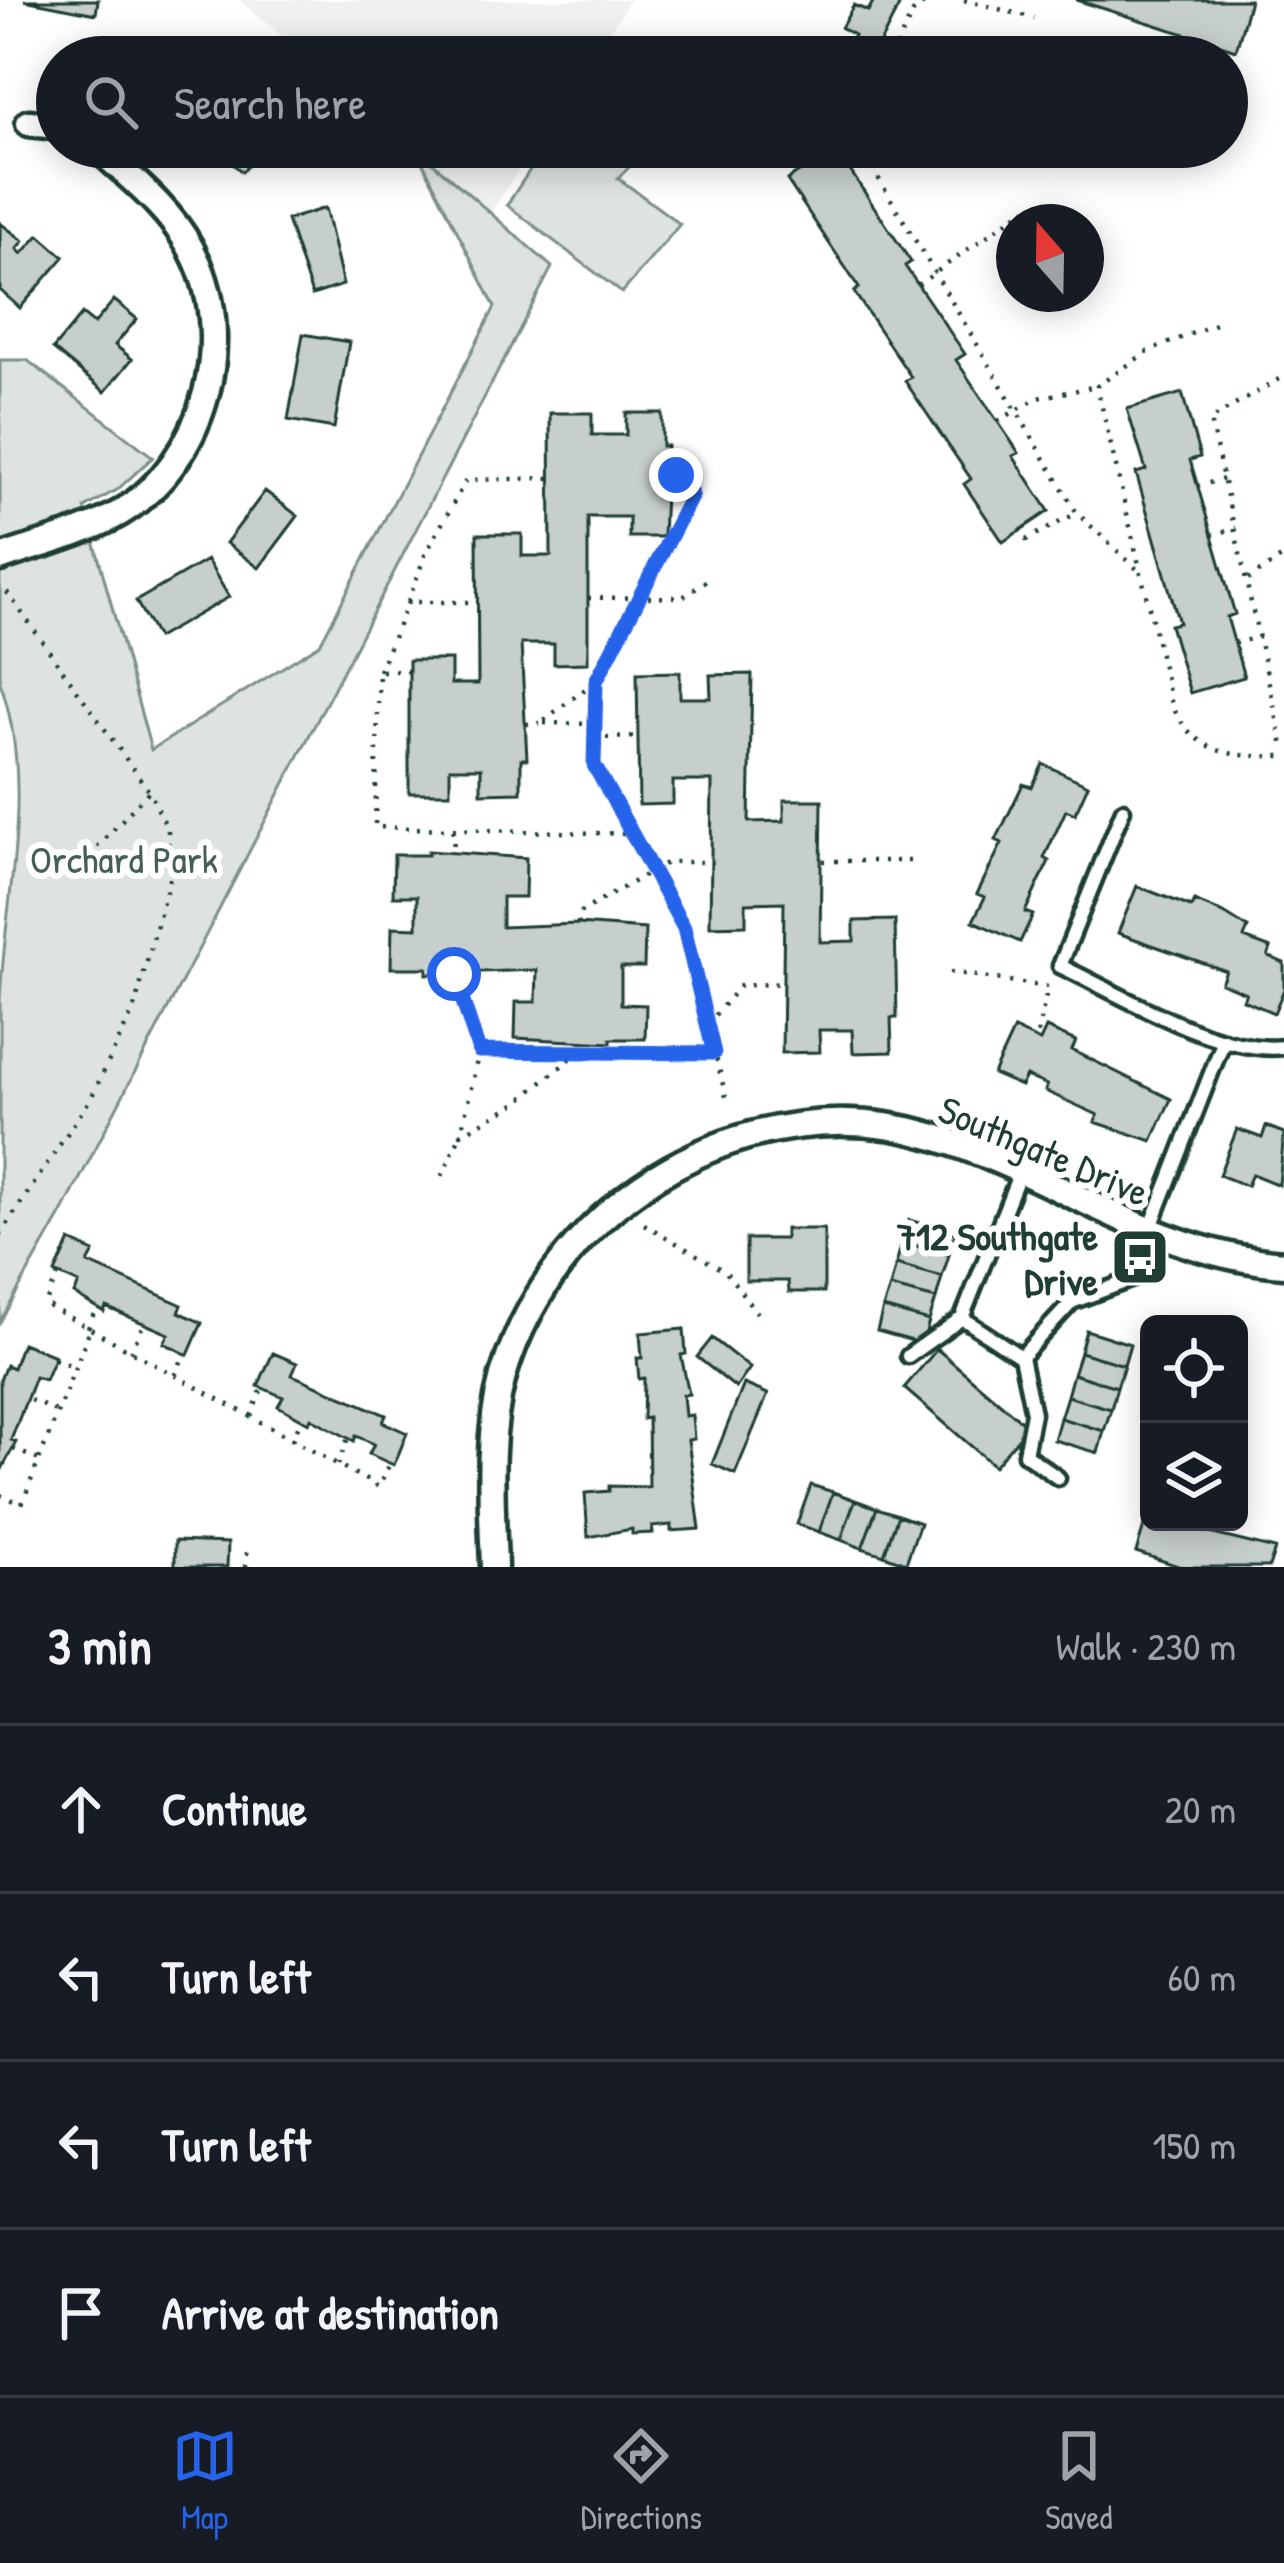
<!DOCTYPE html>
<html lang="en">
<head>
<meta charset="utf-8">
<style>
	body { margin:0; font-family:"Patrick Hand",sans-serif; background:#242831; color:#f1f3f6 }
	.controls { position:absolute; right:36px; bottom:36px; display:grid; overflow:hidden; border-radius:18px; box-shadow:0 6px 30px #0003 }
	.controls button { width:108px; height:108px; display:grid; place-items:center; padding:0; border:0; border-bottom:3px solid #363941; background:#171b24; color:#f1f3f6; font:60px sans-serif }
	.compass { position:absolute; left:996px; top:204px; width:108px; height:108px; border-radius:50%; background:#171b24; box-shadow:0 6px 30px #0003; rotate:340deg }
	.stop { position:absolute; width:36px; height:36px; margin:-27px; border:9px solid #2563eb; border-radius:50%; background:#fff }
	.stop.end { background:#2563eb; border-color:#fff; box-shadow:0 3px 12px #0008 }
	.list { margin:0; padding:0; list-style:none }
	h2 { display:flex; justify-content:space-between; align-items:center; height:156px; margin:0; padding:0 48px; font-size:51px }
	h2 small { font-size:39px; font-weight:400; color:#9ea1a6 }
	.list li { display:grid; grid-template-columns:78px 1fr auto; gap:36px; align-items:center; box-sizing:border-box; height:168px; padding:0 48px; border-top:3px solid #363941 }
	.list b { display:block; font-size:45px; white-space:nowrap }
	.list em { font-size:39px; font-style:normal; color:#9ea1a6 }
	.icon { flex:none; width:66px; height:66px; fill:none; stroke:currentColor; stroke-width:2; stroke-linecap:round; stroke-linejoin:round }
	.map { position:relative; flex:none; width:1284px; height:1567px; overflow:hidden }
	.search { position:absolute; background:#171b24; box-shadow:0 6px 30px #0003; left:36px; right:36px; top:36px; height:132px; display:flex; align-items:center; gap:30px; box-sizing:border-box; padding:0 42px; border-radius:66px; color:#9ea1a6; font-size:45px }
	.sheet { height:828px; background:#171b24 }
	nav { display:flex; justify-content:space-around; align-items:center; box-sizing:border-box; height:168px; border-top:3px solid #363941; background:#171b24; font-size:33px; color:#9ea1a6 }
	nav a { display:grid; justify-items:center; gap:6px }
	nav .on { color:#2563eb }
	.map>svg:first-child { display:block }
	.built { fill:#eef1f0 }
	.green { fill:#dee3e2; stroke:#7e908b; stroke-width:3 }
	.building { fill:#c7cfcc; stroke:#1f3d34; stroke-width:3 }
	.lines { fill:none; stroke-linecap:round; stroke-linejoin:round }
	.service-casing { stroke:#1f3d34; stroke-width:21 }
	.minor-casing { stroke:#1f3d34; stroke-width:33 }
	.path { stroke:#1f3d34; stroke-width:4.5; stroke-dasharray:3 9; stroke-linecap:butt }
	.service { stroke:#fff; stroke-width:12 }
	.minor { stroke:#fff; stroke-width:24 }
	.route { stroke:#2563eb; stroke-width:15 }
	.labels { text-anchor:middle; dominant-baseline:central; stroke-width:12; stroke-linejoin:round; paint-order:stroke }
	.park-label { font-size:39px; fill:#455e57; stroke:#fff }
	.street-label { font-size:39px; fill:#1f3d34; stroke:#fff }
	.poi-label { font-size:39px; font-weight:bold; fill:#1f3d34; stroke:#fff; text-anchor:end }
</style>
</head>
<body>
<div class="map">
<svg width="1284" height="1567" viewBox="0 0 1284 1567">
	<rect width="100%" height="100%" fill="#fff"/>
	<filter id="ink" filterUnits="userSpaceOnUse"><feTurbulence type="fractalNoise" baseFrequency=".00833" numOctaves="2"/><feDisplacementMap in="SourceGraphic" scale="24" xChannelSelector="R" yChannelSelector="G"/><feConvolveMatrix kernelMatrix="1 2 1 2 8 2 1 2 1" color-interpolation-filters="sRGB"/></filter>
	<g filter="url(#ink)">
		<!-- built -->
		<path class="built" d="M239 0H630L593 57H307Z
			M415 147H534L491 212Z"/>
		<!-- green -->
		<path class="green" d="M415 147 552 267 62 1213 0 1322C0 1215 0 1107 0 1001 5 896 36 785 0 682V360H27L153 457 118 489 85 508 151 750 320 644 495 307Z
			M545 147H650L618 178 680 224 622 293 507 205Z"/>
		<!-- building -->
		<path class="building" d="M24 0H98L96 14Z
			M874 0 900 4 873 57H842L854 35 841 28 854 5 868 11Z
			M1076 0H1250L1236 50Z
			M214 147H265L242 172Z
			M835 148 911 262 905 266 965 354 956 360 1019 453 1013 456 1049 511 1003 542 964 484 971 479 905 381 911 377 854 292 859 288 787 180Z
			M325 208 343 285 312 295 287 220Z
			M0 223 24 241 17 249 22 254 39 235 64 257 20 308 0 290Z
			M114 300 137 319 115 345 132 359 105 392 53 349 82 314 94 324Z
			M303 334 349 342 334 428 288 420Z
			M1182 393 1200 457 1190 460 1235 614 1227 617 1244 677 1190 693 1170 625 1179 623 1136 473 1146 470 1127 409Z
			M550 413H592V435H626V413H662V446H667L663 537H629V517H588V663L554 664V644H521L527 759H521V792L481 793V768H450V793H409V660H451V684H478L477 534H522V556H551Z
			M265 491 298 516 259 568 226 543Z
			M207 560 229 597 157 638 136 601Z
			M680 672V698H711L710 675 752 674 749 822 784 821V800H822L820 942 854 941V921L895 920 897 1018H891L892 1052 853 1053 852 1030H819L820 1052 782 1053 784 902 746 903V925L710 926 712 781H673V804L639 805 637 673Z
			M1043 764 1088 785 1075 814 1066 810 1044 858 1049 861 1025 912 1033 915 1020 942 973 921 985 897 977 894 1002 843 996 840 1023 784 1032 787Z
			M428 851 526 858 525 897H502V927L578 924 645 929 644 967H621V1004L646 1005 645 1039H611V1043L515 1038 516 1002H536L537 970 427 974V968H391L392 927 417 928V896H393L394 855H428Z
			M1137 886 1191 907 1194 901 1224 913 1248 928 1244 938 1271 948 1268 956 1284 963V989L1274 1013 1243 1000 1246 993 1221 983 1226 971 1118 933Z
			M1046 1028 1076 1041 1072 1050 1171 1099 1152 1141 1095 1122 1098 1115 1045 1091 1047 1085 1026 1076 1021 1086 993 1074 1014 1029 1040 1041Z
			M1266 1126 1284 1133 1279 1185 1252 1174 1247 1186 1219 1175 1237 1129 1262 1138Z
			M909 1220 955 1233 949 1255 902 1242Z
			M785 1229H824V1292H789L788 1281H746V1239H785Z
			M70 1241 94 1252 88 1263 182 1305 179 1312 202 1323 188 1355 164 1343 169 1334 106 1307 104 1312 74 1294 79 1284 55 1273Z
			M902 1242 949 1255 942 1277 896 1264Z
			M896 1264 942 1277 936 1299 890 1287Z
			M890 1287 936 1299 929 1321 883 1308Z
			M883 1308 929 1321 923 1344 877 1331Z
			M684 1329 686 1354 681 1355 689 1394 683 1395 685 1416 692 1415 694 1439 688 1440 700 1529 671 1531V1525L652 1527 653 1533 632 1534V1529L588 1537 585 1493 609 1491V1486L649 1487 648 1418 643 1419 644 1378 639 1379 637 1358H642L640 1333Z
			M1086 1330 1130 1344 1124 1365 1080 1352Z
			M712 1338 750 1368 736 1388 697 1357Z
			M22 1343 55 1356 45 1380 35 1377 11 1440 16 1442 0 1473V1380L6 1365 13 1368Z
			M937 1349 1028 1427 994 1466 904 1388Z
			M1080 1352 1124 1365 1117 1387 1073 1374Z
			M273 1353 297 1363 292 1375 386 1415 383 1422 407 1433 394 1465 369 1454 374 1444 356 1436 354 1441 311 1418 309 1423 278 1406 283 1397 258 1386Z
			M1073 1374 1117 1387 1111 1409 1067 1396Z
			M744 1384 768 1394 735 1474 712 1464Z
			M1067 1396 1111 1409 1104 1431 1060 1418Z
			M1060 1418 1104 1431 1098 1453 1054 1440Z
			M811 1485 833 1492 819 1532 797 1524Z
			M833 1492 855 1500 841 1540 819 1532Z
			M855 1500 877 1508 862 1548 841 1540Z
			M877 1508 898 1515 884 1555 862 1548Z
			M1149 1510V1522H1195L1197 1530 1275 1549 1269 1567H1181L1136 1552Z
			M898 1515 920 1523 906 1563 884 1555Z
			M175 1541 228 1543 227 1567H175Z"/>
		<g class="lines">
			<!-- service casing -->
			<g class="service-casing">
				<path id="service" d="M1123 810 1060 966C1123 995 1216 1055 1284 1047
					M1149 1232 1224 1040
					M962 1318 1021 1357 1033 1413 1025 1454 1058 1478
					M908 1356 962 1318 1020 1172
					M1021 1357 1072 1302 1133 1279 1161 1239"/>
			</g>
			<!-- minor casing -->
			<g class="minor-casing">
				<path id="minor" d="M29 123 57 126
					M0 558C39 544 84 534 120 513 207 460 239 335 190 247 168 207 130 178 97 147
					M494 1567C492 1504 486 1437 503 1376 556 1197 753 1081 935 1137 1055 1174 1154 1255 1284 1264"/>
			</g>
			<!-- path -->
			<path class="path" d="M964 0 1034 18
				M891 57 913 13 928 0
				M860 147 1077 513 1139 571
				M918 285 1026 208
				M1215 324 1147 352 1097 386 1172 705C1196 756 1233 757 1284 756
				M1279 379 1210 420 1284 750
				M998 421 1038 398 1097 386
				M667 475H676L691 495 596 681 594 765 684 928 728 1105
				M1197 486 1224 479
				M1019 530 1026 540 1077 513
				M1212 535 1236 528
				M1248 580 1284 556
				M588 598 683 597 713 576
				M408 602 425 555 466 480 551 478
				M1234 643 1260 637
				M379 671 408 602H477
				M409 671H379L375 827 632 834
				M526 724 540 723
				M595 724 540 723 596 681
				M594 738 638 737
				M453 830 454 851
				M97 847 149 791
				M823 861H918
				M578 924 579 913 668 862H713
				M950 972 1048 987 1036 1039
				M454 974 479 1051 714 1053
				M707 1024 740 986 785 983
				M479 1051 461 1134 517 1103 576 1054
				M442 1176 461 1134
				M644 1224 726 1272 757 1313
				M0 1235 91 1098 134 1009 169 881 168 830 149 791 2 585
				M58 1275 45 1304 379 1487 390 1463
				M88 1328 96 1308
				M131 1352 142 1327
				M54 1359 76 1367
				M175 1375 185 1353
				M30 1400 58 1412
				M251 1416 262 1388
				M292 1440 301 1420
				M13 1449 39 1460
				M338 1465 348 1438
				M0 1495 22 1504 90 1329
				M246 1567 247 1552"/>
			<!-- service -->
			<use href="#service" class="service"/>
			<!-- minor -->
			<use href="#minor" class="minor"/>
		</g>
	</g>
	<g class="lines" filter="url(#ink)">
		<!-- route -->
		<path class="route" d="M454 974 479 1051 714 1053 684 928 594 765 596 681 692 495 676 475"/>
	</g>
	<!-- icons -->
	<defs>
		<g id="bus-square" transform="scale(3)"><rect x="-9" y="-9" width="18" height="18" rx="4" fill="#1f3d34" stroke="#fff"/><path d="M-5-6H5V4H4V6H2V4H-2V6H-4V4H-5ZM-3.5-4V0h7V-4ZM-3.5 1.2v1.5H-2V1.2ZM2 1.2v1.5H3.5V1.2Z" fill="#fff"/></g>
	</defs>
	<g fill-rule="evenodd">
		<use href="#bus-square" x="1140" y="1257"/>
	</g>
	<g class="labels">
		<!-- park labels -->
		<g class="park-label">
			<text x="124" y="858">Orchard Park</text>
		</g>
		<!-- street labels -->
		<g class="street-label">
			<text transform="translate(1044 1150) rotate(23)">Southgate Drive</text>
		</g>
		<!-- poi labels -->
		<g class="poi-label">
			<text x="1098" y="1235">712 Southgate<tspan x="1098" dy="45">Drive</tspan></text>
		</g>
	</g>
</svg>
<div class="controls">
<button><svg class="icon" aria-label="locate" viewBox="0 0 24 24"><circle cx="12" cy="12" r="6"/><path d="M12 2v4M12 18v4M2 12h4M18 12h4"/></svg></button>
<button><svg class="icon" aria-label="layers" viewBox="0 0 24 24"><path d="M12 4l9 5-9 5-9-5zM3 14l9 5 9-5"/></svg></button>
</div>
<svg class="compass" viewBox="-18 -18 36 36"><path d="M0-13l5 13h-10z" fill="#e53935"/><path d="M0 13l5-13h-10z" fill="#9ea1a6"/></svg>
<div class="stop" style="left:454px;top:974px"></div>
<div class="stop end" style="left:676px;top:475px"></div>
<div class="search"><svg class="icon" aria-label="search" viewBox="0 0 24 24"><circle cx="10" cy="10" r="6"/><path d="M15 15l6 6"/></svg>Search here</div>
</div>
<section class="sheet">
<h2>3 min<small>Walk · 230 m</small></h2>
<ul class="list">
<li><svg class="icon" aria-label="ahead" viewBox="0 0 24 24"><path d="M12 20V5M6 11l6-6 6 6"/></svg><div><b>Continue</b></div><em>20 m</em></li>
<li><svg class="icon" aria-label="left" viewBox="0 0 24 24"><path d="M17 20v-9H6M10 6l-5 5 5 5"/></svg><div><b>Turn left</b></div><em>60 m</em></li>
<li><svg class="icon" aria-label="left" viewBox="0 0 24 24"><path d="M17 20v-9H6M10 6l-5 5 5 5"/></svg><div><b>Turn left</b></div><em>150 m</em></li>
<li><svg class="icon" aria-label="arrive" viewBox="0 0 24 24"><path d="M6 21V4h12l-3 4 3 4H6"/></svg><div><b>Arrive at destination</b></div></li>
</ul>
</section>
<nav>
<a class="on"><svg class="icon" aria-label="map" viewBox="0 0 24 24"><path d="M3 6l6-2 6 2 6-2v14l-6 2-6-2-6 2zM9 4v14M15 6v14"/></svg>Map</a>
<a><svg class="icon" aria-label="directions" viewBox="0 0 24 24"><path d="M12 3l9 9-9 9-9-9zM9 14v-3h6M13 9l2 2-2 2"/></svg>Directions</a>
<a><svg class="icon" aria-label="saved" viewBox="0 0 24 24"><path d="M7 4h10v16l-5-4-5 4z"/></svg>Saved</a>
</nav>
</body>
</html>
